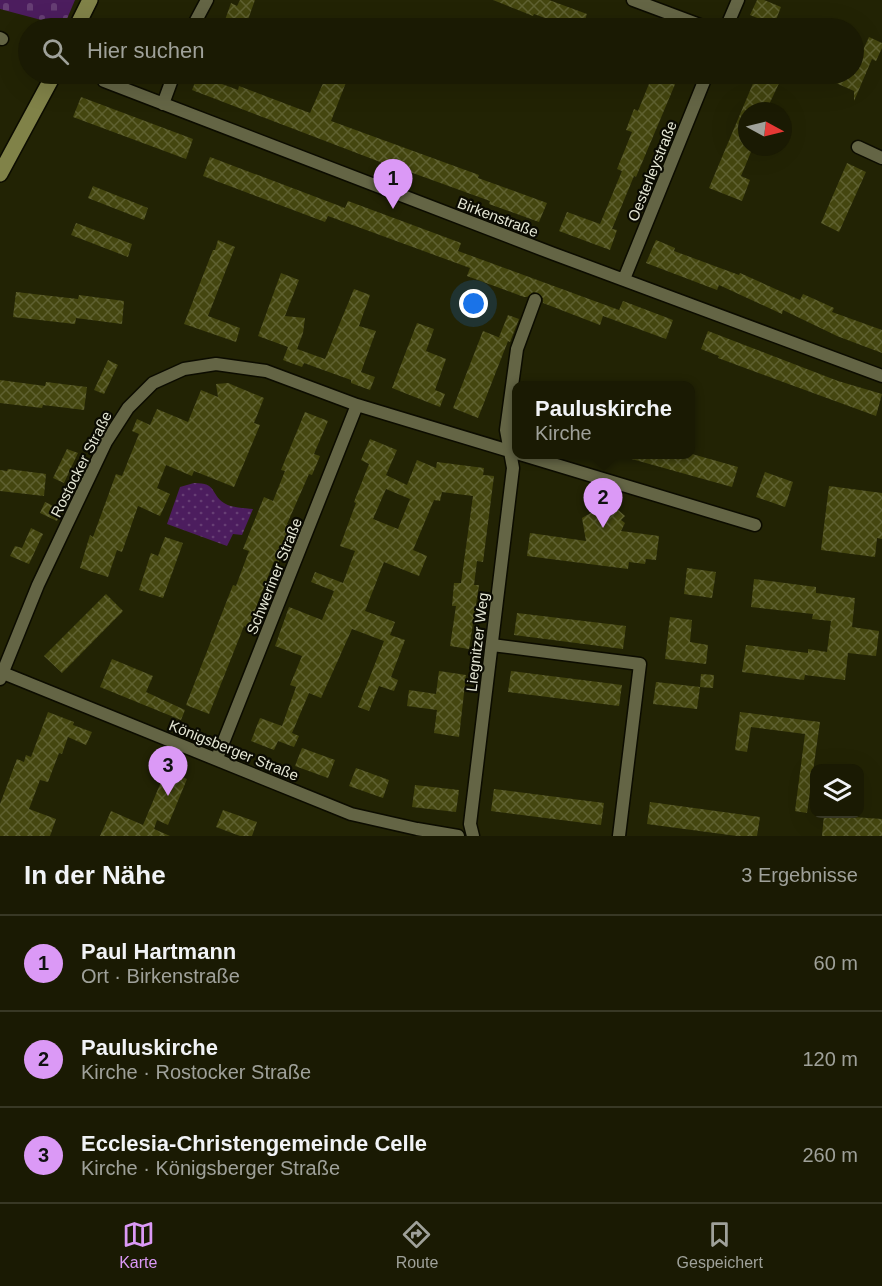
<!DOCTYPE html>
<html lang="de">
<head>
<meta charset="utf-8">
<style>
	body { margin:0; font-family:Arial,sans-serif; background:#272712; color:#f1f3f6 }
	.controls { position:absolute; right:18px; bottom:18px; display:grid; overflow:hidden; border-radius:12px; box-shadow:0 6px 24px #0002 }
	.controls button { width:54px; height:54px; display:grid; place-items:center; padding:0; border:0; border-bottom:2px solid #383825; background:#1a1a03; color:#f1f3f6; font:30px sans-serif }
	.compass { position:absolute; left:738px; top:102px; width:54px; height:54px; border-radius:50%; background:#1a1a03; box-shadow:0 6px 24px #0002; rotate:97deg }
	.you { position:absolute; left:474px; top:304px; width:21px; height:21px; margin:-15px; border:4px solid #fff; border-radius:50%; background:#1a73e8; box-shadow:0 0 0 9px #1a73e833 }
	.badge { display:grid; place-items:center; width:39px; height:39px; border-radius:50%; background:#db99f6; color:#111; font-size:20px; font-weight:700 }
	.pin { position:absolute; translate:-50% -50px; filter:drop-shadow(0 2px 3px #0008) }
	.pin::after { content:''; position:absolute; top:32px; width:21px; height:18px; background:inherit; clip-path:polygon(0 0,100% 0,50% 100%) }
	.popup { position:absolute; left:512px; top:381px; width:183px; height:78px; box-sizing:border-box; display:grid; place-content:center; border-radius:12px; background:#1a1a03; filter:drop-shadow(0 2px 4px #0005); font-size:20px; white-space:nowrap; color:#9fa19a }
	.popup b { font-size:22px; color:#f1f3f6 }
	.popup::after { content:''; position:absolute; left:50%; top:100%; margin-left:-12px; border:12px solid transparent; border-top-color:#1a1a03 }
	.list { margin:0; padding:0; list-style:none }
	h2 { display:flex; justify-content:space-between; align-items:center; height:78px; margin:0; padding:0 24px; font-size:26px }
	h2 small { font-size:20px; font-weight:400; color:#9fa19a }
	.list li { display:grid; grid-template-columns:39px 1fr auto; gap:18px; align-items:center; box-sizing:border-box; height:96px; padding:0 24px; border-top:2px solid #383825 }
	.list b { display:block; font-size:22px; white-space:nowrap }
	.list p { margin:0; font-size:20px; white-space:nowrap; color:#9fa19a }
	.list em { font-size:20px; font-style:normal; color:#9fa19a }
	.icon { flex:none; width:33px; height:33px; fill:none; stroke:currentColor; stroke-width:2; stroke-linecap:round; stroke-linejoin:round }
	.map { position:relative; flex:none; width:882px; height:836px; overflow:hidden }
	.search { position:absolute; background:#1a1a03; box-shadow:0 6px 24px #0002; left:18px; right:18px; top:18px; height:66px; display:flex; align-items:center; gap:15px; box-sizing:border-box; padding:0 21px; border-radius:33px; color:#9fa19a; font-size:22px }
	.sheet { height:366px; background:#1a1a03 }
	nav { display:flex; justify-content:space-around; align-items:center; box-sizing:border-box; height:84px; border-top:2px solid #383825; background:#1a1a03; font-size:16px; color:#9fa19a }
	nav a { display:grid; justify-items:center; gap:3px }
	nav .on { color:#db99f6 }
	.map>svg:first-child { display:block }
	.grass { fill:url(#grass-dots) }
	.cemetery { fill:url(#cemetery-stones) }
	.building { fill:url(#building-cross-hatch); fill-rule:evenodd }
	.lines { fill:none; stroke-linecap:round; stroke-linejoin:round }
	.minor-casing { stroke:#0c0c00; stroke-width:15 }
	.secondary-casing { stroke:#0c0c00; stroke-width:18 }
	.minor { stroke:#646545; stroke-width:12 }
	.secondary { stroke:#808248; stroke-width:15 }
	.labels { text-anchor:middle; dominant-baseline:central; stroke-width:4.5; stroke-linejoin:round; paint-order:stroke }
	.street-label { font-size:15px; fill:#e4e6d4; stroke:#0b0b02 }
</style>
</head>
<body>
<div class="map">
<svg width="882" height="836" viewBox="0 0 882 836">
	<defs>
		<pattern id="grass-dots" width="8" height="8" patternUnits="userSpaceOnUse" patternTransform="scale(1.5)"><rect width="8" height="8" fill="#4c1d5e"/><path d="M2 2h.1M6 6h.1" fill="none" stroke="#663e74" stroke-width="1.8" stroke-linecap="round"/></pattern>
		<pattern id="cemetery-stones" width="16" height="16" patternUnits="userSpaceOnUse" patternTransform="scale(1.5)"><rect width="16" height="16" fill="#4c1d5e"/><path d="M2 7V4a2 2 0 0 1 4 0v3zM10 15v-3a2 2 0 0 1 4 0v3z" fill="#663e74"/></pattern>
		<pattern id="building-cross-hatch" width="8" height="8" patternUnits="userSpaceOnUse" patternTransform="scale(1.5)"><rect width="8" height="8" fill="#44460f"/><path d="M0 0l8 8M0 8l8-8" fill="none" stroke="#5f6131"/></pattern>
	</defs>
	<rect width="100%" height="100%" fill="#222304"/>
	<!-- grass -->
	<path class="grass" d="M194 483C218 483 210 494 224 503 232 508 244 508 253 509L242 535 233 534 227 546 167 524 180 487Z"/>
	<!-- cemetery -->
	<path class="cemetery" d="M0 0H75L64 26 0 9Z"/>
	<!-- building -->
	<path class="building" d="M240 0H255L245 28 225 20 231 3 237 6Z
		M493 0H549L587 14 582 28H572L534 14 533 16Z
		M757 0H764L781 7 774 25 750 15Z
		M869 37 882 43V48L876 61 872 59 854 101V91L836 83 841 74H854V57L859 59Z
		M327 74 347 80 331 121 479 175 478 178 547 203 539 222 489 204 490 201 410 172 409 173 192 90 198 75 238 90 239 86 310 113Z
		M653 74 676 82 636 177 634 176 612 229 617 230 610 250 559 231 567 212 600 224 622 171 617 169 632 132 626 130 634 109 638 111Z
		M757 74H767L781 79 766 111H747V147H753L741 176 750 180 742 201 709 188Z
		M81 97 193 139 186 159 73 117Z
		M210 157 345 208 348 201 461 243 458 251 619 310 623 301 673 320 666 339 603 316 600 325 543 303V298L538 293 533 292 527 297H524L467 276 470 268 328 216 325 222 203 176Z
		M847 163 866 172 839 232 821 223Z
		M93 186 148 208 144 220 88 198Z
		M76 223 132 244 128 257 71 235Z
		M218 240 235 247 208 316 240 328 236 342 184 324 213 250H215Z
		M656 240 675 248 674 251 739 275 740 273 800 300 803 294 834 308 832 312 882 330V353L837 336 783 310 782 314 719 285 717 290 646 263Z
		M281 273 299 280 285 316 305 318 303 333 297 349 325 359 354 289 370 295 359 326 376 331 361 372 375 377 370 390 351 383V380L304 363 302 367 283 360 288 347 258 336Z
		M16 292 78 299 79 295 124 301 122 324 76 318 75 324 13 317Z
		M508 315 519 319 510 342 499 337Z
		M417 323 434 329 426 351 446 359 435 390 445 394 440 407 392 388Z
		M483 331 508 341 478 418 453 408Z
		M708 331 838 381 882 394 876 416 718 358 719 356 701 349Z
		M108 360 118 365 104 394 94 390Z
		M0 380 45 386 46 382 87 387 84 410 43 405 42 408 0 403Z
		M228 383 264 398 254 423 260 425 234 487 194 471 192 476 166 465 157 488 170 494 160 516 138 506 122 552 117 550 108 577 80 568 90 535 93 537 116 474 122 476 139 434 132 431 137 419 150 425 157 409 188 422 201 390 218 397 216 384Z
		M305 412 328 421 314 454 320 456 312 475 309 474 287 524 293 526 278 563 274 561 248 628 244 626 209 714 186 705 233 585 236 586 249 551 243 549 264 497 273 501 285 471 281 470Z
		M370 439 397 450 386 475 407 485 417 460 436 468 437 462 484 468 483 475 494 476 483 562 477 561 474 585H479L469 649 450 646 456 606H452L454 583H461L473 496 442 492 440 501 434 500 413 550 427 556 419 576 384 562 365 611 395 622 390 635 405 640 391 677 398 680 394 691 379 686 369 711 358 707 384 641 352 629 321 698 309 693 292 733 299 736 294 747 278 741 274 750 251 741 260 718 282 726 296 687 290 685 302 656 275 646 289 607 322 620 334 591 311 582 315 572 343 583 355 551 340 546 356 503 354 502 369 464 361 460ZM386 489 410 499 398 529 373 519Z
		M67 449 78 453 64 483 53 478Z
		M629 454H692L738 467 732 487 628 458Z
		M8 469 46 474 44 496 0 491V470L7 471Z
		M765 472 793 482 785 507 756 497Z
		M829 486 882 493V539L877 538 875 557 821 550Z
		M45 502 62 510 57 521 40 513Z
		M605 505 612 512 616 508 625 516 621 520 625 523 621 531 659 536 656 560 646 559 645 564 629 562 628 569 527 556 530 533 586 541 582 518Z
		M31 528 43 534 29 564 10 556 15 546 22 548Z
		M165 537 183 543 163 598 139 590 151 553 158 556Z
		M687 568 716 572 712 598 684 594Z
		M754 579 816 587V593L855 598 852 627 879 631 876 656 848 653 845 680 805 675 804 680 742 672 746 645 808 653V649L827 652 831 621 812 619 813 614 751 607Z
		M106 594 123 611 62 673 44 656Z
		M517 613 626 626 623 649 514 635Z
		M670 617 692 620 690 642 708 645 706 664 665 659Z
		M112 659 153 676 146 692 185 710 181 720 100 687Z
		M439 671 466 675 459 737 434 733 437 710 407 706 409 690 436 694Z
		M511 671 622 685 619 706 508 692Z
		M701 674 714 675 713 688 700 687Z
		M656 682 700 687 697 709 653 704Z
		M48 712 74 722 73 725 92 732 86 745 68 737 62 754 59 753 48 782 40 780 29 809 56 819 50 836H0V804L17 759 24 762 26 755 31 757Z
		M740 712 820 722 807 813 795 811 805 734 751 727 747 752 735 750Z
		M302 748 335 760 328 778 295 766Z
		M356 768 389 780 383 798 349 786Z
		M166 770 187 779 168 825 157 820 154 829 170 836H100L111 811 143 825Z
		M415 785 459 790 456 812 412 807Z
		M494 789 604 803 601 825 491 811Z
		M650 802 760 817 757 836H737L647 824Z
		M223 810 257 822 252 836H240L216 827Z
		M824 815 882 819V836H822Z"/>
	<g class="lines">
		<!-- minor casing -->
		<g class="minor-casing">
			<path id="minor" d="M633 0 708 28
				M192 28 207 0
				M726 28 738 0
				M0 38 2 39
				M104 81 554 254 882 376
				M163 104 174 74
				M858 147 882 158
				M624 279 707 74
				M520 454 755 525
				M492 645 640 664 619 836
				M3 673 351 814 417 829 458 836
				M0 679 38 585 106 442 128 408 153 383 184 369 216 364 266 371 357 405 516 453
				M217 758 357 405
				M473 836 470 824 513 468 506 430 517 349 535 300"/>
		</g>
		<!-- secondary casing -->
		<g class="secondary-casing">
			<path id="secondary" d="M76 28 90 0
				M0 174 54 74"/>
		</g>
		<!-- minor -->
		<use href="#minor" class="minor"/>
		<!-- secondary -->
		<use href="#secondary" class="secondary"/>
	</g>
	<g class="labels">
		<!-- street labels -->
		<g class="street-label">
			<text transform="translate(652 171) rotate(-68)">Oesterleystraße</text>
			<text transform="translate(498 217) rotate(21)">Birkenstraße</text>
			<text transform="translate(81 464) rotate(-63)">Rostocker Straße</text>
			<text transform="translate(274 576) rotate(-68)">Schweriner Straße</text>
			<text transform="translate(477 642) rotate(-83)">Liegnitzer Weg</text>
			<text transform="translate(234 750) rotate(22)">Königsberger Straße</text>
		</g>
	</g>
</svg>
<div class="controls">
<button><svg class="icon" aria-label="layers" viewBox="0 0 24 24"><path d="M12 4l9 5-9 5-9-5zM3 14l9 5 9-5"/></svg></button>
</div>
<svg class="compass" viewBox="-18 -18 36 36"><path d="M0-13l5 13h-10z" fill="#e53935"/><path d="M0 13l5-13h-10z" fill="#9fa19a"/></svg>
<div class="you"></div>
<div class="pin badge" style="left:393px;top:209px">1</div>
<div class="pin badge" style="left:603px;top:528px">2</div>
<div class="popup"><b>Pauluskirche</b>Kirche</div>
<div class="pin badge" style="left:168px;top:796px">3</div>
<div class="search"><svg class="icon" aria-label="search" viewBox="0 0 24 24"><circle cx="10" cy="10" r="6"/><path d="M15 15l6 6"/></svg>Hier suchen</div>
</div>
<section class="sheet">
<h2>In der Nähe<small>3 Ergebnisse</small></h2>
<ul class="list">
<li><span class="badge">1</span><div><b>Paul Hartmann</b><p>Ort · Birkenstraße</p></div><em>60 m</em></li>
<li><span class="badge">2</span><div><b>Pauluskirche</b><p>Kirche · Rostocker Straße</p></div><em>120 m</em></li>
<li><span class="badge">3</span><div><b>Ecclesia-Christengemeinde Celle</b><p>Kirche · Königsberger Straße</p></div><em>260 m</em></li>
</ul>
</section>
<nav>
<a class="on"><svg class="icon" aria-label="map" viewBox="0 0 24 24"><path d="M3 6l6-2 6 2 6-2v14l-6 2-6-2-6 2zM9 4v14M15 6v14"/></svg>Karte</a>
<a><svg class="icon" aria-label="directions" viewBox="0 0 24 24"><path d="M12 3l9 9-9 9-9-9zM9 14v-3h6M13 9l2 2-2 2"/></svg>Route</a>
<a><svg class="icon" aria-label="saved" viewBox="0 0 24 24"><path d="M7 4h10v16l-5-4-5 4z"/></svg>Gespeichert</a>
</nav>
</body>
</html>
